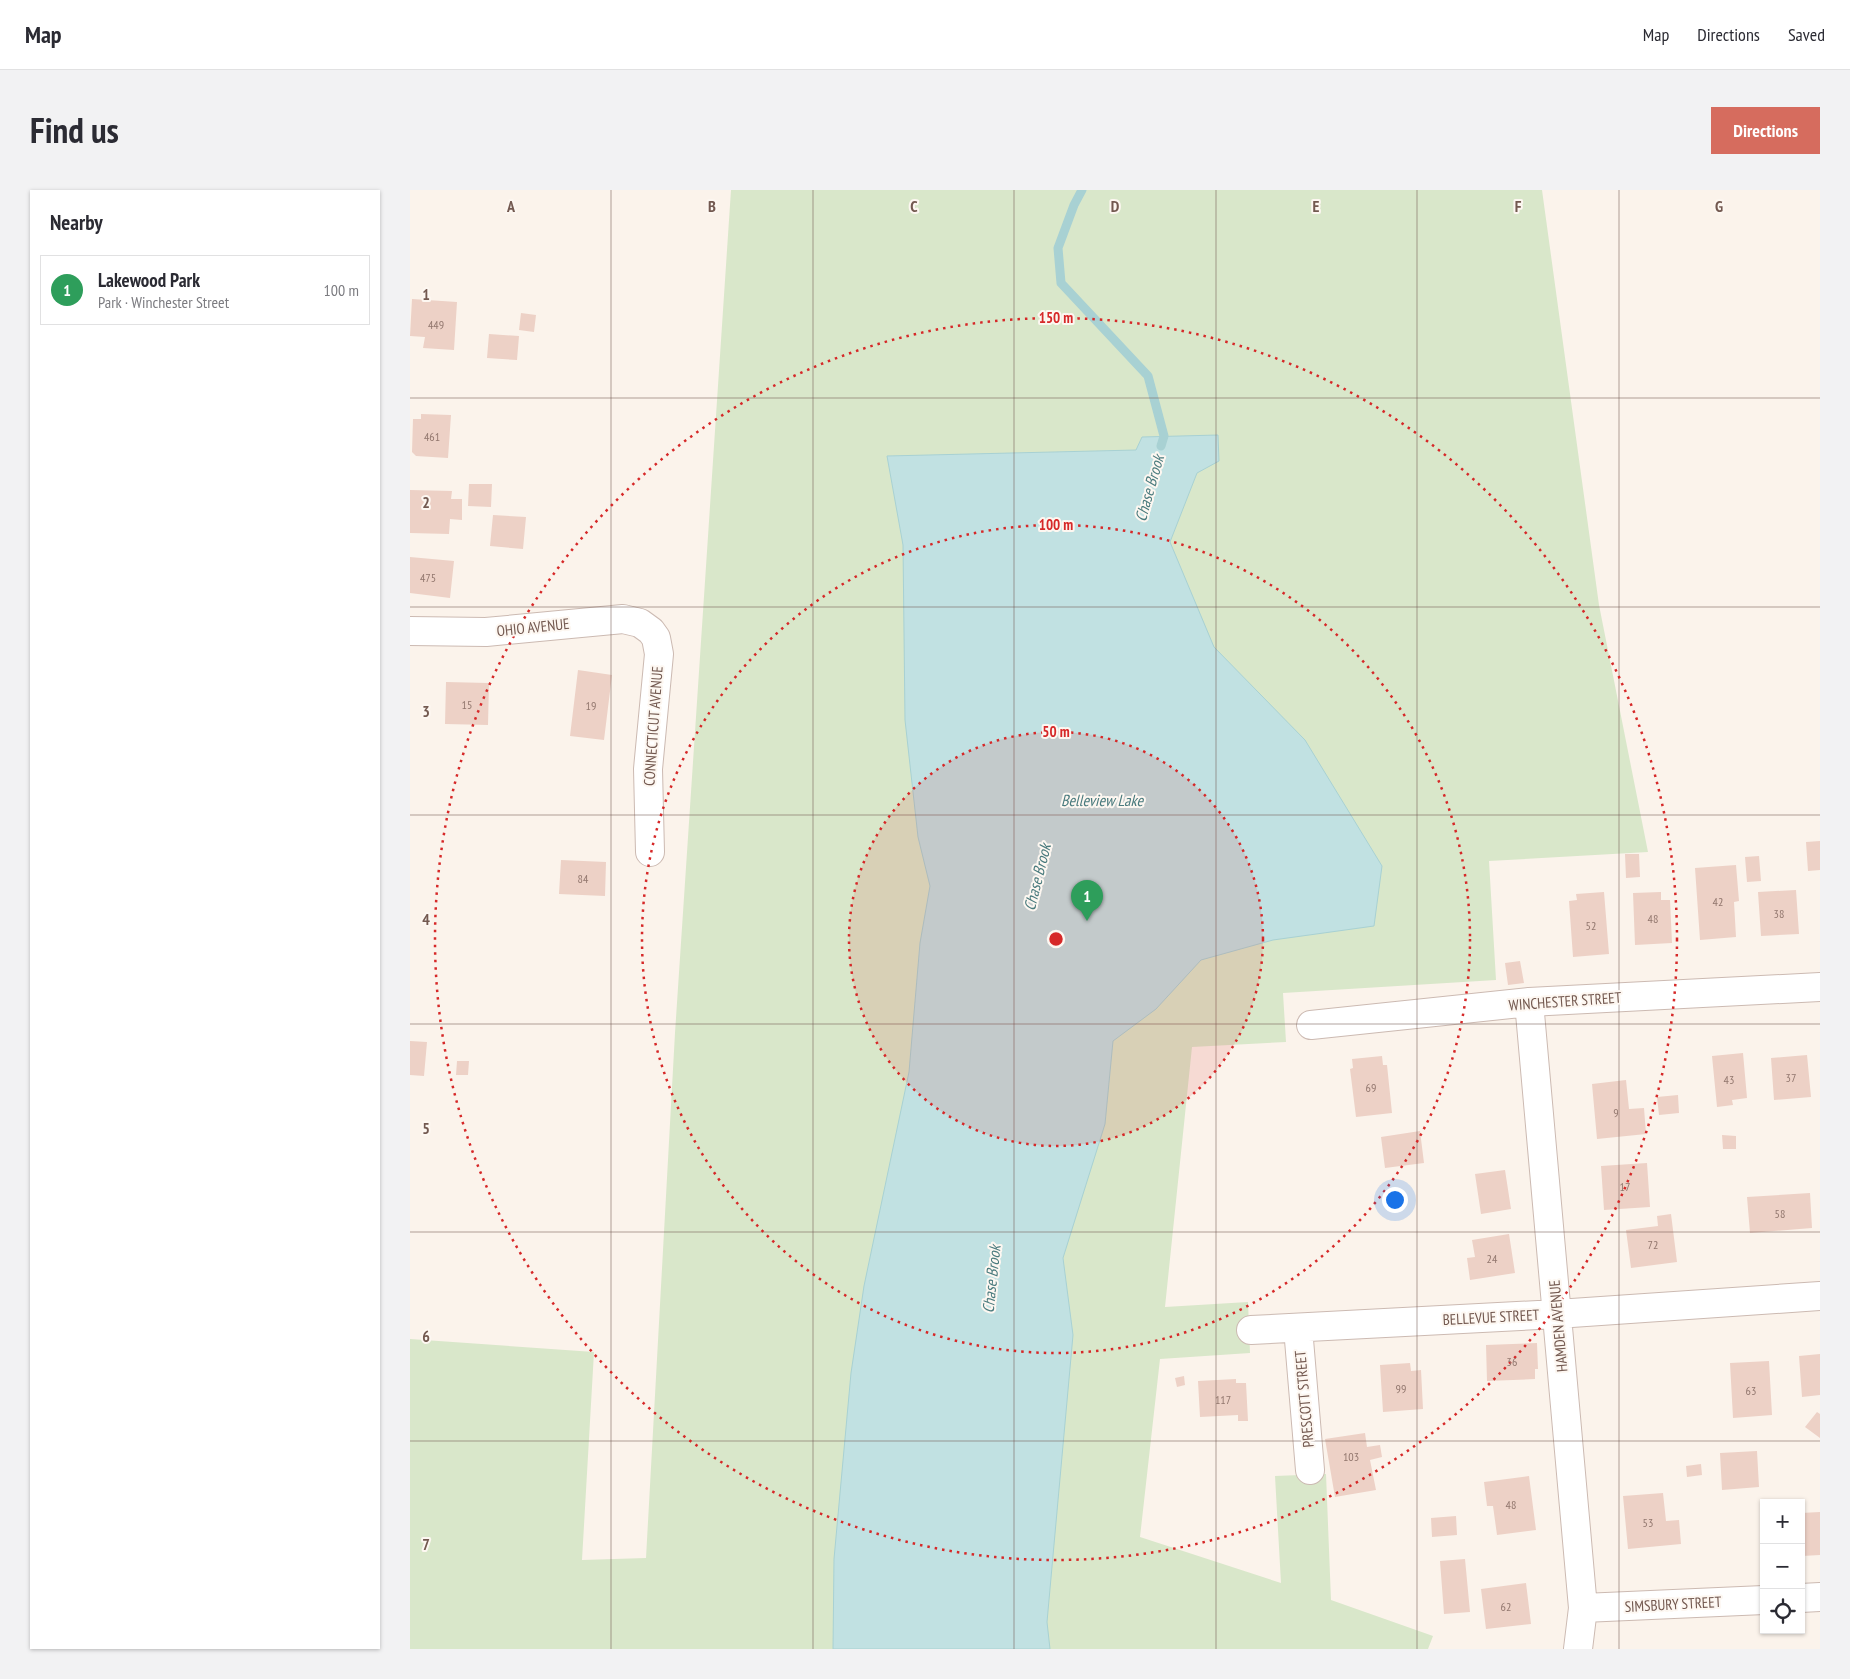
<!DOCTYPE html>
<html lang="en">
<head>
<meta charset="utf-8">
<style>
	body { margin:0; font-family:"PT Sans Narrow",sans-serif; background:#f2f2f3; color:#2b2b33 }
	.controls { position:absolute; right:15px; bottom:15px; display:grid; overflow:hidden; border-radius:0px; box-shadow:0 1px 4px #0004 }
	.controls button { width:45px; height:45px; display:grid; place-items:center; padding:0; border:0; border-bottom:1px solid #e1e1e2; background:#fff; color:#2b2b33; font:25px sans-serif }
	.you { position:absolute; left:984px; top:1009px; width:18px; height:18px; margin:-12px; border:4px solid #fff; border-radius:50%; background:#1a73e8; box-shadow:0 0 0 8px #1a73e833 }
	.badge { display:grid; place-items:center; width:32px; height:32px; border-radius:50%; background:#d66c5e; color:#fff; font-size:16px; font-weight:700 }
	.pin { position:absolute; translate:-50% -41px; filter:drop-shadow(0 1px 2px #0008) }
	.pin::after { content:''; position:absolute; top:26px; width:18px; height:15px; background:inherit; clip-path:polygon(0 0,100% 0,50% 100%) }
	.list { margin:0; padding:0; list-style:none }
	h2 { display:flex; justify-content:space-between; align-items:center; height:65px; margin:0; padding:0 20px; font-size:21px }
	h2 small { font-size:16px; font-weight:400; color:#7c7c81 }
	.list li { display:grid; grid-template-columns:32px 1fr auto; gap:15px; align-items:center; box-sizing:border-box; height:70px; margin:0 10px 10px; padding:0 10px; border:1px solid #e1e1e2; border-radius:0px }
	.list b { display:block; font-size:19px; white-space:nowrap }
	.list p { margin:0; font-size:16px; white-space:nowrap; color:#7c7c81 }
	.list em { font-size:16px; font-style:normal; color:#7c7c81 }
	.icon { flex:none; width:28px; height:28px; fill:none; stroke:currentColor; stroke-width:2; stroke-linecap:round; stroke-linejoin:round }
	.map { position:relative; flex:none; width:1410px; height:1459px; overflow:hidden; border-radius:0px }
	header { display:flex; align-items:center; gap:30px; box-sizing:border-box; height:70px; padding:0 25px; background:#fff; border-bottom:1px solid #e1e1e2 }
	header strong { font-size:24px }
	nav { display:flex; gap:28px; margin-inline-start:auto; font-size:18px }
	.intro { display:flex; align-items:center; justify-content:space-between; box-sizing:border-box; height:120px; padding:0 30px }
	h1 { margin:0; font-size:35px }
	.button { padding:12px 22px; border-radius:0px; background:#d66c5e; color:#fff; font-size:18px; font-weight:700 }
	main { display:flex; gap:30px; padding:0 30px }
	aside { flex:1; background:#fff; border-radius:0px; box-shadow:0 1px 4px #0004 }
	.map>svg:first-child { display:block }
	.green { fill:#d9e7ca }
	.water { fill:#c1e1e2; stroke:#a8d1d3 }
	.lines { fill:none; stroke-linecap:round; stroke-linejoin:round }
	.stream { stroke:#a8d1d3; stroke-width:9 }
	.building { fill:#edd1c6 }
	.street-casing { stroke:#ccbab2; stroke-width:30 }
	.street { stroke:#fff; stroke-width:28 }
	.grid { fill:none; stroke:#735950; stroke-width:1; stroke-opacity:0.55 }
	.ring { fill:none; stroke:#d62828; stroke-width:2.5; stroke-dasharray:2.5 5 }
	.labels { text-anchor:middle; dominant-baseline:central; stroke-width:4; stroke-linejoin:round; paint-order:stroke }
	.number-label { font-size:12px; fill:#92776e }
	.street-label { font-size:15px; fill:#735950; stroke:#fdf7f1 }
	.water-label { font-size:16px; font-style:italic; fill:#497a7d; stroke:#fdf7f1 }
	.grid-label { font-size:16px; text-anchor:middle; font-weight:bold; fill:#735950; stroke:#fdf7f1; stroke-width:4; stroke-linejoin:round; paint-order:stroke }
	.centre { fill:#d62828; stroke:#fdf7f1; stroke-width:2.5 }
	.ring-label { font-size:15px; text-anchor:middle; font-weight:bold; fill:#d62828; stroke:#fdf7f1; stroke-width:4; stroke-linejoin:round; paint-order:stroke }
</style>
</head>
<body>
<header>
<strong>Map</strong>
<nav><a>Map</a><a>Directions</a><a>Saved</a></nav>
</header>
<div class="intro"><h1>Find us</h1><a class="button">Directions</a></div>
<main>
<aside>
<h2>Nearby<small></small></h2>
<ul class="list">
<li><span class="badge" style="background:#2e9e5b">1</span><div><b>Lakewood Park</b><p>Park · Winchester Street</p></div><em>100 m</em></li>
</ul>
</aside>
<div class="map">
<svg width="1410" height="1459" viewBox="0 0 1410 1459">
	<rect width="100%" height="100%" fill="#fbf3eb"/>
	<!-- green -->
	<path class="green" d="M321 0H1132L1189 415 1238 662 1079 671 1086 790 873 803 876 852 782 857 755 1117 838 1112 840 1163 750 1169 730 1347 871 1393 865 1286 916 1284 921 1410 1023 1446 1018 1459H0V1149L184 1162 172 1370 236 1368 265 843Z"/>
	<!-- water -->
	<path class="water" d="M808 245 809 271 787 283 760 352 804 457 895 550 972 676 964 736 863 750 791 770 746 819 703 851 695 934 653 1068 663 1145 637 1432 640 1459H423L424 1369 441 1183 454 1096 499 882 510 753 520 696 508 647 495 530 493 355 477 266 726 260 732 247Z"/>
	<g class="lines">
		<!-- stream -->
		<path class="stream" d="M672 0 664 15 648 58 651 93 738 186 754 246 751 256"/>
	</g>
	<!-- building -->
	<path class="building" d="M2 109 47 112 44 160 13 158 15 147 0 146Z
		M111 123 126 125 124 142 109 140Z
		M79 144 109 146 107 170 77 168Z
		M11 224 41 225 38 268 6 266 2 262 3 229H11Z
		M59 294H82L81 317 58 316Z
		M0 300 42 301 41 309H52V330L40 329 39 344 0 343Z
		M83 325 116 327 113 359 80 356Z
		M0 367 44 371 40 408 0 403Z
		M168 480 202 485 194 550 160 546Z
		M36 492 79 493 78 535 35 534Z
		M1410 651V680L1398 681 1396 652Z
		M1215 664H1229L1230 687 1216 688Z
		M1349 666 1351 691 1337 692 1335 667Z
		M151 670 196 672 195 706 149 704Z
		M1326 675 1329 711 1324 712 1326 747 1290 750 1285 678Z
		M1386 700 1389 744 1351 746 1348 702Z
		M1194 702 1199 764 1163 767 1159 711 1167 710 1166 704Z
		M1251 702V710H1260L1262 753 1225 755 1223 703Z
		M1110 771 1114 793 1098 795 1095 773Z
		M0 851 17 852 14 886 0 885Z
		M1333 863 1337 908 1322 910 1323 915 1307 917 1302 866Z
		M1397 865 1401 907 1364 910 1361 868Z
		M972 866 973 875H977L982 923 946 927 940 879 943 878 942 869Z
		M47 871H59L58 885H46Z
		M1216 890 1219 919 1234 918 1236 944 1187 949 1182 894Z
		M1268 905 1269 923 1249 925 1247 907Z
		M1010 941 1014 973 975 978 971 947Z
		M1312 945 1326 946V959H1313Z
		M1237 973 1240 1017 1194 1020 1191 976Z
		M1095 980 1101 1019 1071 1024 1065 984Z
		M1400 1003 1402 1038 1340 1043 1337 1007Z
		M1261 1024 1267 1072 1221 1078 1216 1040 1248 1036 1247 1026Z
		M1099 1044 1105 1083 1060 1090 1057 1068 1065 1067 1062 1050Z
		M1127 1153 1128 1179H1125V1189L1077 1191 1076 1155Z
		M1410 1164V1205L1392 1207 1389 1166Z
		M1359 1171 1362 1225 1323 1228 1320 1173Z
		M1000 1173 1001 1181 1011 1180 1013 1219 973 1222 970 1175Z
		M774 1186 775 1195 767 1197 765 1188Z
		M826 1189V1193H836L838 1231H828V1225L790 1227 788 1191Z
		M1407 1222 1410 1224V1248L1395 1237Z
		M955 1243 957 1257 970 1255 972 1267 960 1270 966 1300 925 1307 915 1249Z
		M1347 1261 1349 1297 1312 1300 1310 1263Z
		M1291 1274 1292 1285 1277 1287 1276 1276Z
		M1119 1286 1126 1340 1087 1345 1083 1316H1077L1074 1292Z
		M1253 1303 1256 1331 1269 1330 1271 1354 1218 1359 1213 1306Z
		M1410 1322V1365L1392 1366 1391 1323Z
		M1046 1326 1047 1345 1022 1347 1021 1328Z
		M1055 1369 1060 1422 1034 1424 1030 1371Z
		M1116 1393 1121 1434 1076 1439 1071 1399Z"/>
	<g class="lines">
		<!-- street casing -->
		<g class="street-casing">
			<path id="street" d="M0 441 76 442 213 429 230 433 241 441 246 448 249 464 238 579 240 662
				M1119 812 1173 1418 1168 1459
				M901 835 1119 812 1410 797
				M888 1138 900 1280
				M841 1140 1147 1124 1410 1106
				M1391 1408 1410 1407
				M1173 1418 1354 1410"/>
		</g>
		<!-- street -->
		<use href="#street" class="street"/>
	</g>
	<!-- grid -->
	<path class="grid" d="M201 0V1459M403 0V1459M604 0V1459M806 0V1459M1007 0V1459M1209 0V1459M0 208H1410M0 417H1410M0 625H1410M0 834H1410M0 1042H1410M0 1251H1410"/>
	<!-- distance rings -->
	<circle cx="646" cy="749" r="207" fill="#d62828" fill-opacity=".12"/>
	<g class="ring">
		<circle cx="646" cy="749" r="207"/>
		<circle cx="646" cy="749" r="414"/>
		<circle cx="646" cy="749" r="621"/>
	</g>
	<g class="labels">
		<!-- number labels -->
		<g class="number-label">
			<text x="26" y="134">449</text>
			<text x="22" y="246">461</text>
			<text x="18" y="387">475</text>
			<text x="57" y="514">15</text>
			<text x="181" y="515">19</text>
			<text x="173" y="688">84</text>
			<text x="1308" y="711">42</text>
			<text x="1369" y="723">38</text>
			<text x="1243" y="728">48</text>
			<text x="1181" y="735">52</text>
			<text x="1381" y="887">37</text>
			<text x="1319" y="889">43</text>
			<text x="961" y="897">69</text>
			<text x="1206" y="922">9</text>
			<text x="1215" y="996">17</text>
			<text x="1370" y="1023">58</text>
			<text x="1243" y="1054">72</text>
			<text x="1082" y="1068">24</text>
			<text x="1102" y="1171">36</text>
			<text x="991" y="1198">99</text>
			<text x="1341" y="1200">63</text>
			<text x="813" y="1209">117</text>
			<text x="941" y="1266">103</text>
			<text x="1101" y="1314">48</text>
			<text x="1238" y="1332">53</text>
			<text x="1096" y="1416">62</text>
		</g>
		<!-- street labels -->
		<g class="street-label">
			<text transform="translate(123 437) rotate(-6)">OHIO AVENUE</text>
			<text transform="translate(243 536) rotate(-86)">CONNECTICUT AVENUE</text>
			<text transform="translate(1155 811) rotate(-4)">WINCHESTER STREET</text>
			<text transform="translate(1081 1127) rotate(-3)">BELLEVUE STREET</text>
			<text transform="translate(1148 1136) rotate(-95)">HAMDEN AVENUE</text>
			<text transform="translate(894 1209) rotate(-95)">PRESCOTT STREET</text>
			<text transform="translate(1263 1414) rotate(-3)">SIMSBURY STREET</text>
		</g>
		<!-- water labels -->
		<g class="water-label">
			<text transform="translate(739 298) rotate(-74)">Chase Brook</text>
			<text x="692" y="610">Belleview Lake</text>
			<text transform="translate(627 687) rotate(-76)">Chase Brook</text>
			<text transform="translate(581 1089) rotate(-84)">Chase Brook</text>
		</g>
	</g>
	<g class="grid-label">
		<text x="101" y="22">A</text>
		<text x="302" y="22">B</text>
		<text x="504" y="22">C</text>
		<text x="705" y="22">D</text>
		<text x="906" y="22">E</text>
		<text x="1108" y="22">F</text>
		<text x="1309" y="22">G</text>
		<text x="16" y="110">1</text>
		<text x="16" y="318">2</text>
		<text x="16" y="527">3</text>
		<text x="16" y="735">4</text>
		<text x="16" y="944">5</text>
		<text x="16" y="1152">6</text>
		<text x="16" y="1360">7</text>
	</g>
	<circle cx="646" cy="749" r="8" class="centre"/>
	<g class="ring-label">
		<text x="646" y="133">150 m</text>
		<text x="646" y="340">100 m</text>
		<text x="646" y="547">50 m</text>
	</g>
</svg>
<div class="controls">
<button>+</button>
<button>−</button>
<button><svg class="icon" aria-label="locate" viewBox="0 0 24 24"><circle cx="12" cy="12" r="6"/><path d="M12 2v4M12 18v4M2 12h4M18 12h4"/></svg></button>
</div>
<div class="you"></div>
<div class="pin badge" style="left:677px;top:731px;background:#2e9e5b">1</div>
</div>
</main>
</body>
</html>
